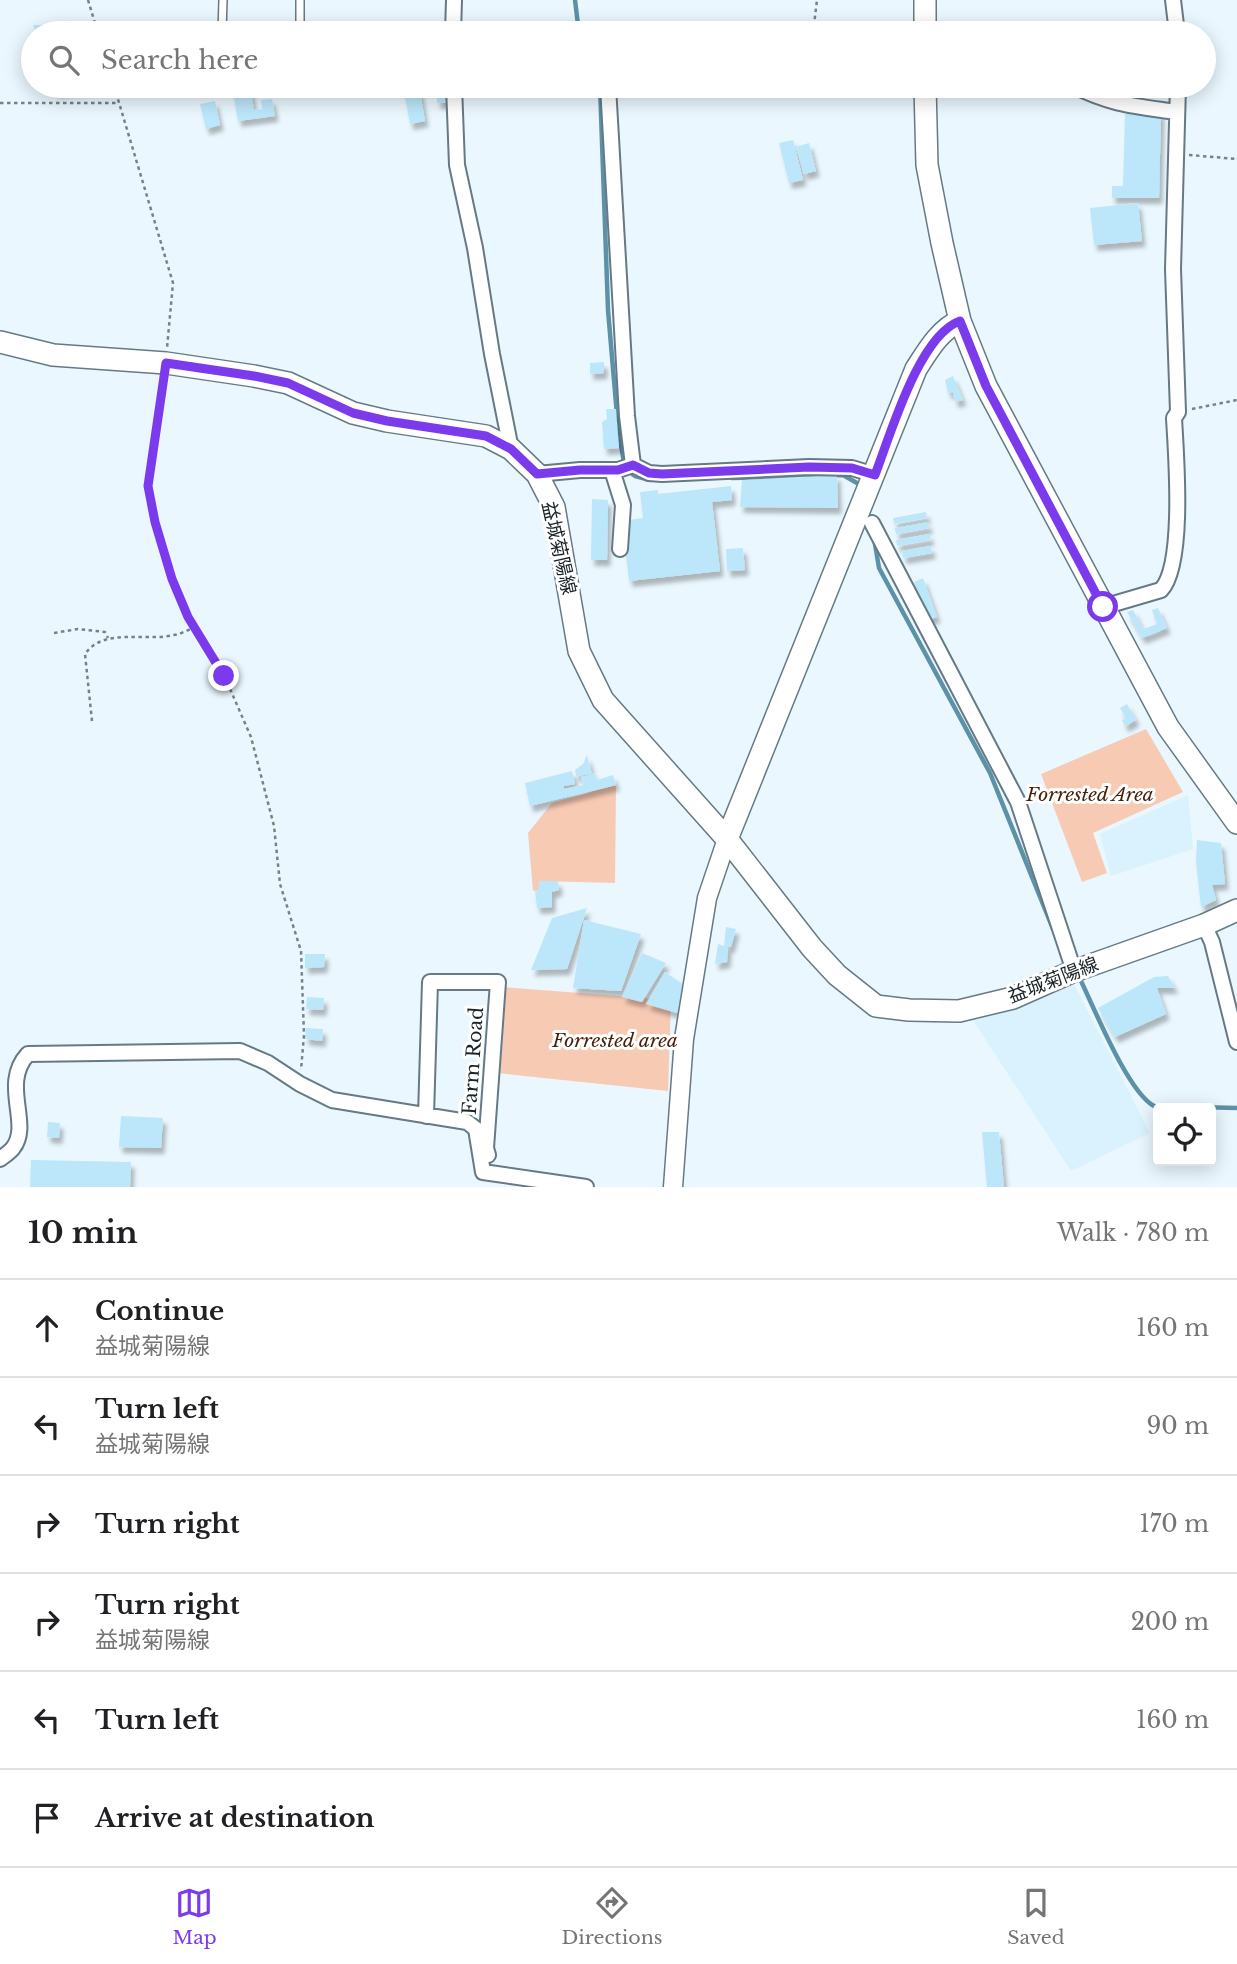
<!DOCTYPE html>
<html lang="en">
<head>
<meta charset="utf-8">
<style>
	body { margin:0; font-family:"Libre Baskerville","Noto Sans JP",serif; background:#f6f6f6; color:#202124 }
	.controls { position:absolute; right:21px; bottom:21px; display:grid; overflow:hidden; border-radius:7px; box-shadow:0 4px 18px #0003 }
	.controls button { width:63px; height:63px; display:grid; place-items:center; padding:0; border:0; border-bottom:2px solid #e0e0e0; background:#fff; color:#202124; font:35px sans-serif }
	.stop { position:absolute; width:21px; height:21px; margin:-16px; border:5px solid #7c3aed; border-radius:50%; background:#fff }
	.stop.end { background:#7c3aed; border-color:#fff; box-shadow:0 2px 7px #0008 }
	.list { margin:0; padding:0; list-style:none }
	h2 { display:flex; justify-content:space-between; align-items:center; height:91px; margin:0; padding:0 28px; font-size:30px }
	h2 small { font-size:23px; font-weight:400; color:#757577 }
	.list li { display:grid; grid-template-columns:46px 1fr auto; gap:21px; align-items:center; box-sizing:border-box; height:98px; padding:0 28px; border-top:2px solid #e0e0e0 }
	.list b { display:block; font-size:26px; white-space:nowrap }
	.list p { margin:0; font-size:23px; white-space:nowrap; color:#757577 }
	.list em { font-size:23px; font-style:normal; color:#757577 }
	.icon { flex:none; width:38px; height:38px; fill:none; stroke:currentColor; stroke-width:2; stroke-linecap:round; stroke-linejoin:round }
	.map { position:relative; flex:none; width:1237px; height:1187px; overflow:hidden }
	.search { position:absolute; background:#fff; box-shadow:0 4px 18px #0003; left:21px; right:21px; top:21px; height:77px; display:flex; align-items:center; gap:18px; box-sizing:border-box; padding:0 24px; border-radius:38px; color:#757577; font-size:26px }
	.sheet { height:679px; background:#fff }
	nav { display:flex; justify-content:space-around; align-items:center; box-sizing:border-box; height:98px; border-top:2px solid #e0e0e0; background:#fff; font-size:19px; color:#757577 }
	nav a { display:grid; justify-items:center; gap:4px }
	nav .on { color:#7c3aed }
	.map>svg:first-child { display:block }
	.built { fill:#d9f2fe }
	.green { fill:#f7cab4 }
	.lines { fill:none; stroke-linecap:round; stroke-linejoin:round }
	.stream { stroke:#5c91a8; stroke-width:4.5 }
	.building { fill:#bce6fa; filter:url(#shadow) }
	.service-casing { stroke:#657a84; stroke-width:10 }
	.minor-casing { stroke:#657a84; stroke-width:18 }
	.tertiary-casing { stroke:#657a84; stroke-width:21 }
	.secondary-casing { stroke:#657a84; stroke-width:24 }
	.path { stroke:#778287; stroke-width:2.5; stroke-dasharray:3.5 3.5; stroke-linecap:butt }
	.service { stroke:#fff; stroke-width:7 }
	.minor { stroke:#fff; stroke-width:14 }
	.tertiary { stroke:#fff; stroke-width:18 }
	.secondary { stroke:#fff; stroke-width:21 }
	.route { stroke:#7c3aed; stroke-width:9 }
	.labels { text-anchor:middle; dominant-baseline:central; stroke-width:6; stroke-linejoin:round; paint-order:stroke }
	.street-label { font-size:19px; fill:#192226; stroke:#fff }
	.park-label { font-size:19px; font-style:italic; fill:#471f08; stroke:#fff }
</style>
</head>
<body>
<div class="map">
<svg width="1237" height="1187" viewBox="0 0 1237 1187">
	<defs>
		<filter id="shadow"><feDropShadow dx="3.5" dy="6" stdDeviation="2" flood-color="#0004"/></filter>
	</defs>
	<rect width="100%" height="100%" fill="#eaf7fe"/>
	<!-- built -->
	<path class="built" d="M1188 795 1193 849 1111 876 1100 834Z
		M1073 982 1150 1133 1071 1171 971 1017Z"/>
	<!-- green -->
	<path class="green" d="M1146 729 1183 792 1093 833 1107 873 1082 882 1041 774Z
		M616 785 615 883 540 881 538 890 533 891 528 833 552 803Z
		M502 987 671 1000 668 1091 497 1073Z"/>
	<g class="lines">
		<!-- stream -->
		<path class="stream" d="M575 0 579 33
			M600 86 608 310 618 427 624 463
			M628 471 635 476 650 480
			M732 478 843 475 857 483
			M874 538 879 568 990 773 1053 929
			M1081 981C1095 1010 1128 1092 1154 1106L1237 1108"/>
	</g>
	<!-- building -->
	<path class="building" d="M33 25H89L92 33H36Z
		M53 86H95V88L55 92Z
		M232 86H250L254 110 262 109 261 100 272 99 275 116 238 121Z
		M403 86H419L425 121 410 124Z
		M437 86H449V103H437Z
		M215 101 220 125 206 129 200 104Z
		M1161 112 1159 198H1112V186H1123L1125 114Z
		M793 140 803 180 789 183 779 143Z
		M809 143 816 171 804 174 796 147Z
		M1138 203 1142 241 1094 245 1090 208Z
		M604 362V373L590 374V363Z
		M953 376 963 400 955 402 953 392 948 393 945 380Z
		M606 409H616L619 448 604 449 602 422 607 419Z
		M837 475 838 508 740 507 742 480Z
		M731 486 732 500 712 502 720 571 629 581 622 521 643 518 640 492 658 490V494Z
		M592 499 608 500 607 560H591Z
		M926 512 927 518 894 524 893 518Z
		M928 522 929 528 896 534 895 528Z
		M930 534V540L897 546 896 540Z
		M931 546 932 553 903 558 902 551Z
		M743 548 745 570 727 571 726 549Z
		M923 578 937 617 922 622 908 597 917 592 914 582Z
		M1158 608 1167 628 1142 638 1127 612 1133 610 1143 629 1157 624 1152 610Z
		M1127 704 1136 720 1125 726 1122 720 1126 718 1120 708Z
		M587 755 592 774 594 773 597 780 613 775 616 785 530 806 525 783 572 771 575 784 564 786V789L583 785 581 777 592 774 576 776 575 770 583 764Z
		M1197 840 1221 843 1225 884 1212 885 1216 900 1201 907 1196 862Z
		M539 881H558L559 890 552 892V907L537 908 535 891 538 890Z
		M587 908 567 969 531 970 552 918Z
		M584 920 641 934 621 991 573 988Z
		M726 927 736 929 731 947H728L727 962 715 964 718 944 724 946Z
		M642 953 666 963 642 1002 622 997Z
		M305 954H325L324 967 305 968Z
		M665 972 687 987 677 1013 646 1004Z
		M1168 976 1175 988H1157L1166 1014 1115 1037 1098 1008 1154 977Z
		M307 997 324 998 323 1010 306 1009Z
		M306 1028 323 1029 322 1041 305 1039Z
		M121 1116 163 1118 161 1148 119 1147Z
		M48 1122 60 1123 59 1138 47 1137Z
		M982 1132H999L1004 1187H987Z
		M31 1160 131 1162 130 1187H30Z"/>
	<g class="lines">
		<!-- service casing -->
		<g class="service-casing">
			<path id="service" d="M223 0 222 32 287 33
				M300 33V0"/>
		</g>
		<!-- minor casing -->
		<g class="minor-casing">
			<path id="minor" d="M1173 0 1177 33
				M453 33 454 0
				M454 86 457 165 475 248 492 354 511 449
				M608 86 627 416 633 465
				M1074 86C1112 105 1135 106 1176 112
				M612 470 623 505 620 549
				M537 474 580 470H618L633 465 649 473 662 474 809 467 852 468 875 475
				M872 523 1018 802 1074 971
				M1103 607 1161 590C1185 565 1176 454 1174 418L1178 412 1173 269 1178 86
				M1204 925 1212 942 1237 1042
				M426 1116 430 982H498L486 1148 488 1155
				M0 1159C4 1156 10 1152 13 1148 32 1124 0 1084 28 1054L240 1051 268 1063 300 1084 332 1100 467 1122 476 1129 483 1172 586 1187"/>
		</g>
		<!-- tertiary casing -->
		<g class="tertiary-casing">
			<path id="tertiary" d="M673 1187 684 1039 707 898 727 839"/>
		</g>
		<!-- secondary casing -->
		<g class="secondary-casing">
			<path id="secondary" d="M925 33V0
				M925 86 927 165 942 243 960 321 986 386 1168 727 1237 823
				M0 342 53 355 166 363 254 376 288 383 353 413 387 421 486 436 511 449 537 474 554 507 579 651 603 700 727 839 812 948 837 975 876 1006 909 1010 959 1011 1013 998 1074 971 1204 925 1237 910
				M727 839 916 369C927 352 940 329 960 321"/>
		</g>
		<!-- path -->
		<path class="path" d="M88 0 98 33
			M813 33 817 0
			M114 86 173 283 167 348
			M0 103H119
			M1189 155 1237 159
			M164 379 148 486 155 522 172 579 188 616 224 675 251 737 274 826 280 884 301 951 304 1035 301 1070
			M1192 409 1237 400
			M54 633 78 629 105 632 108 638
			M92 721 85 654C104 627 144 642 174 635 181 634 188 630 195 627"/>
		<!-- service -->
		<use href="#service" class="service"/>
		<!-- minor -->
		<use href="#minor" class="minor"/>
		<!-- tertiary -->
		<use href="#tertiary" class="tertiary"/>
		<!-- secondary -->
		<use href="#secondary" class="secondary"/>
	</g>
	<g class="lines">
		<!-- route -->
		<path class="route" d="M224 676 188 617 172 579 155 522 148 486 166 363 254 376 288 383 353 413 387 421 486 436 511 449 537 474 580 470H618L633 465 649 473 662 474 809 467 852 468 875 475C890 436 919 335 960 321L986 386 1103 607"/>
	</g>
	<g class="labels">
		<!-- street labels -->
		<g class="street-label">
			<text transform="translate(559 548) rotate(77)">益城菊陽線</text>
			<text transform="translate(1053 980) rotate(-21)">益城菊陽線</text>
			<text transform="translate(473 1061) rotate(-86)">Farm Road</text>
		</g>
		<!-- park labels -->
		<g class="park-label">
			<text x="1090" y="794">Forrested Area</text>
			<text x="615" y="1040">Forrested area</text>
		</g>
	</g>
</svg>
<div class="controls">
<button><svg class="icon" aria-label="locate" viewBox="0 0 24 24"><circle cx="12" cy="12" r="6"/><path d="M12 2v4M12 18v4M2 12h4M18 12h4"/></svg></button>
</div>
<div class="stop" style="left:1103px;top:607px"></div>
<div class="stop end" style="left:224px;top:676px"></div>
<div class="search"><svg class="icon" aria-label="search" viewBox="0 0 24 24"><circle cx="10" cy="10" r="6"/><path d="M15 15l6 6"/></svg>Search here</div>
</div>
<section class="sheet">
<h2>10 min<small>Walk · 780 m</small></h2>
<ul class="list">
<li><svg class="icon" aria-label="ahead" viewBox="0 0 24 24"><path d="M12 20V5M6 11l6-6 6 6"/></svg><div><b>Continue</b><p>益城菊陽線</p></div><em>160 m</em></li>
<li><svg class="icon" aria-label="left" viewBox="0 0 24 24"><path d="M17 20v-9H6M10 6l-5 5 5 5"/></svg><div><b>Turn left</b><p>益城菊陽線</p></div><em>90 m</em></li>
<li><svg class="icon" aria-label="right" viewBox="0 0 24 24"><path d="M7 20v-9h11M14 6l5 5-5 5"/></svg><div><b>Turn right</b></div><em>170 m</em></li>
<li><svg class="icon" aria-label="right" viewBox="0 0 24 24"><path d="M7 20v-9h11M14 6l5 5-5 5"/></svg><div><b>Turn right</b><p>益城菊陽線</p></div><em>200 m</em></li>
<li><svg class="icon" aria-label="left" viewBox="0 0 24 24"><path d="M17 20v-9H6M10 6l-5 5 5 5"/></svg><div><b>Turn left</b></div><em>160 m</em></li>
<li><svg class="icon" aria-label="arrive" viewBox="0 0 24 24"><path d="M6 21V4h12l-3 4 3 4H6"/></svg><div><b>Arrive at destination</b></div></li>
</ul>
</section>
<nav>
<a class="on"><svg class="icon" aria-label="map" viewBox="0 0 24 24"><path d="M3 6l6-2 6 2 6-2v14l-6 2-6-2-6 2zM9 4v14M15 6v14"/></svg>Map</a>
<a><svg class="icon" aria-label="directions" viewBox="0 0 24 24"><path d="M12 3l9 9-9 9-9-9zM9 14v-3h6M13 9l2 2-2 2"/></svg>Directions</a>
<a><svg class="icon" aria-label="saved" viewBox="0 0 24 24"><path d="M7 4h10v16l-5-4-5 4z"/></svg>Saved</a>
</nav>
</body>
</html>
